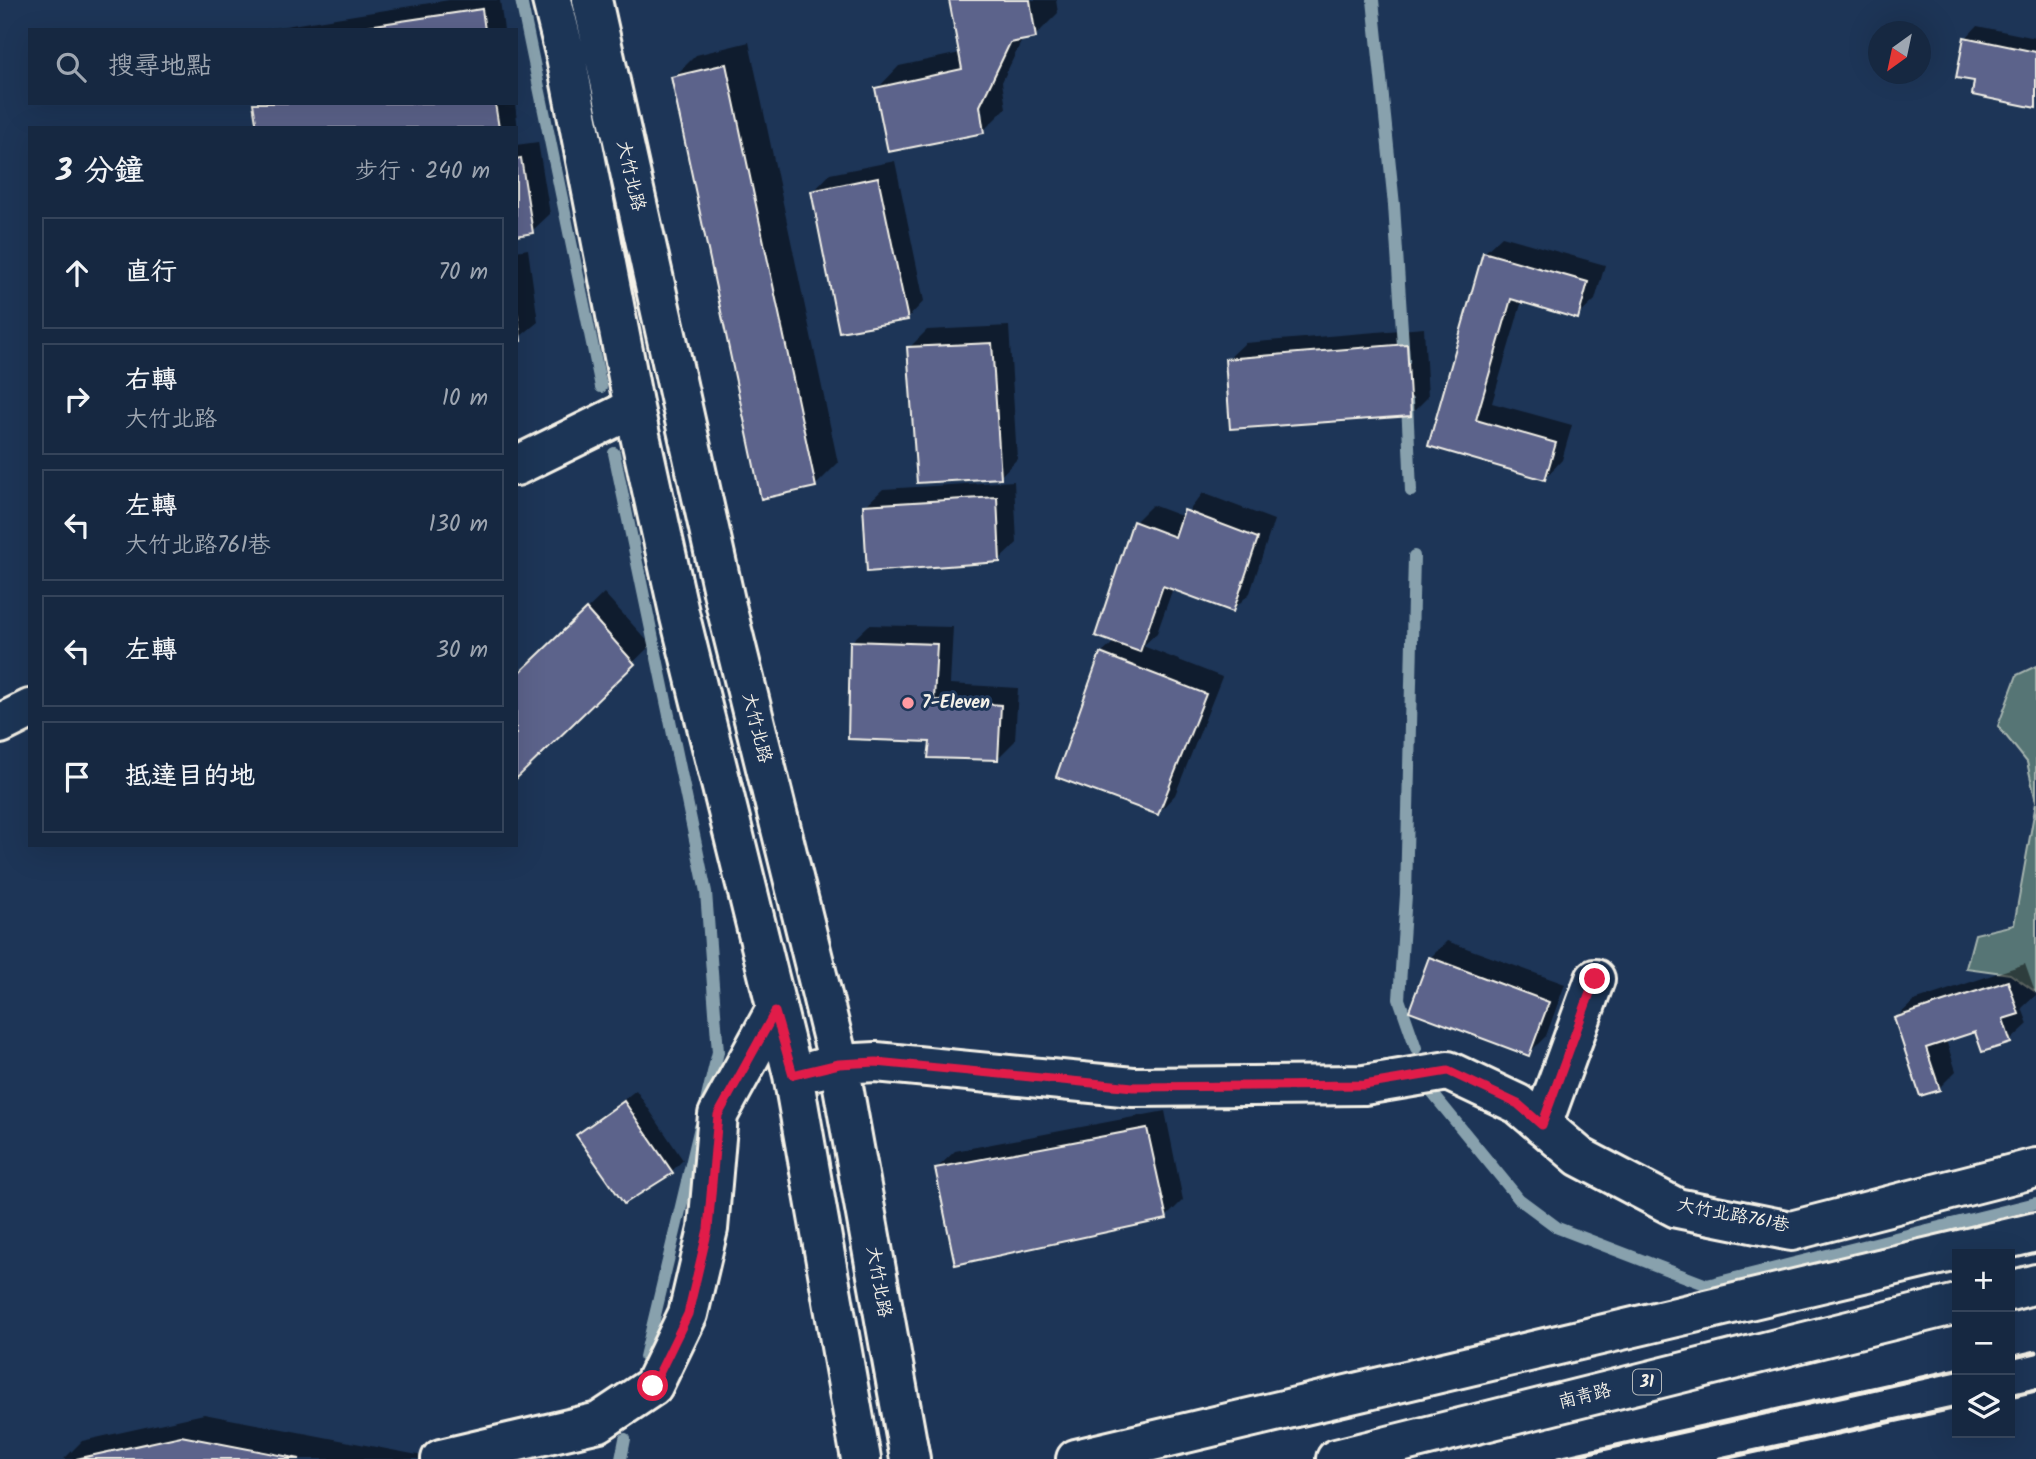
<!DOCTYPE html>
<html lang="zh-TW">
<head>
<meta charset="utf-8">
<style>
	body { margin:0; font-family:Kalam,"LXGW WenKai TC",sans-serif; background:#23344c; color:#f1f3f6 }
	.controls { position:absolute; right:21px; bottom:21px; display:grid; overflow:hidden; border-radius:0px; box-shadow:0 7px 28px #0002 }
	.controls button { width:63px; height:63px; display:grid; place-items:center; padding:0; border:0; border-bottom:2px solid #35445a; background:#162841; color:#f1f3f6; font:35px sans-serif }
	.compass { position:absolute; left:1868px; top:21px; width:63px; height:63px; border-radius:50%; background:#162841; box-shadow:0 7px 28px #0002; rotate:213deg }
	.stop { position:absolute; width:21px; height:21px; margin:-16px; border:5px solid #e11d48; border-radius:50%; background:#fff }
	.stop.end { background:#e11d48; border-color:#fff; box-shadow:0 2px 7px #0008 }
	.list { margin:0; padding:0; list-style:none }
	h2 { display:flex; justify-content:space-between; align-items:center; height:91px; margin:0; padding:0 28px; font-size:30px }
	h2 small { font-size:23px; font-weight:400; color:#9ea6b1 }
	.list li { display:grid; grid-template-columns:46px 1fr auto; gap:21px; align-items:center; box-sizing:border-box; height:112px; margin:0 14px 14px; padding:0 14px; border:2px solid #35445a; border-radius:0px }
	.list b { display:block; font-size:26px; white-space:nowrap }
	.list p { margin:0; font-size:23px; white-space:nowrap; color:#9ea6b1 }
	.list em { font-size:23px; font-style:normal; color:#9ea6b1 }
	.icon { flex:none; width:38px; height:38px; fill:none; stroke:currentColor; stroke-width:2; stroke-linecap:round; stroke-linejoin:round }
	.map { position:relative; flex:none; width:2036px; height:1459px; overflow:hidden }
	.search { position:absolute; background:#162841; box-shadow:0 7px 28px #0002; left:28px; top:28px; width:490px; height:77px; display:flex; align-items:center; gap:18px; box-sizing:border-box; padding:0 24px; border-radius:0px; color:#9ea6b1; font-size:26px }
	.panel { position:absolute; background:#162841; box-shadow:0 7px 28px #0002; left:28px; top:126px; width:490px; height:721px; border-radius:0px }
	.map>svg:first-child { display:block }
	.green { fill:#567574; stroke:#a5b3ae; stroke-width:2 }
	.shadow { fill:#0007; fill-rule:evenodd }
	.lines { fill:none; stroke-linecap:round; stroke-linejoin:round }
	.stream { stroke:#88a1ad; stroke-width:12 }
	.building { fill:#5c648b; stroke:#f4f1e8; stroke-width:2 }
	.minor-casing { stroke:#f4f1e8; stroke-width:44 }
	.major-casing { stroke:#f4f1e8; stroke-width:44 }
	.minor { stroke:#1d3557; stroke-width:38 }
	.major { stroke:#1d3557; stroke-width:38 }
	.rail { stroke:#f4f1e8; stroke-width:5 }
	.route { stroke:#e11d48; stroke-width:9 }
	.poi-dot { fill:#ff9aa2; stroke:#1d3557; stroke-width:2.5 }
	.labels { text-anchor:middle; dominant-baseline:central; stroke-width:6; stroke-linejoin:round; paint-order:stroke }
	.shield { fill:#1d3557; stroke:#b4b9bc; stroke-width:2 }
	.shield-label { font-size:16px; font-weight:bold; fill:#f4f1e8 }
	.street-label { font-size:18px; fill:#f4f1e8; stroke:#1d3557 }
	.poi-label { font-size:18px; font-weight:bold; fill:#f4f1e8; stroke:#1d3557; text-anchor:start }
</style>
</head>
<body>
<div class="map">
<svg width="2036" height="1459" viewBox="0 0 2036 1459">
	<rect width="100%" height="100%" fill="#1d3557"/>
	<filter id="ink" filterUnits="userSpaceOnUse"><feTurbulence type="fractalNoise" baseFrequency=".0143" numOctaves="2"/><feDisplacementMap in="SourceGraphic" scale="14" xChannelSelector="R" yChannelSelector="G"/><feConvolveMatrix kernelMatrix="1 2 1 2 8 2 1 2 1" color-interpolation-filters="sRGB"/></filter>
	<g filter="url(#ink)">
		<!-- green -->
		<path class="green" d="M2036 666V802L2027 762 1998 726 2017 675Z
			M2036 803V992L2010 974 1966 968 1975 934 2014 925Z"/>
		<!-- shadow -->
		<path class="shadow" d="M449 0H500L504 30H260Z
			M951 0H1056L1058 13 1035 36 1022 40 1002 82 1006 108 983 131 877 89 899 66 960 53ZM980 97 983 116H980L977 98Z
			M1977 26 2036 38V106L1976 80 1966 38Z
			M749 42 838 463 815 486 673 78 696 55Z
			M255 103H515L518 130 258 128Z
			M538 142 550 214 532 231 516 234V145Z
			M895 161 924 301 907 319 813 192 830 174Z
			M1502 236 1605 265 1595 300 1577 317 1522 301 1492 403 1572 425 1562 460 1545 478 1430 445 1484 253Z
			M528 249 538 322 516 340V251Z
			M1009 326 1017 459 1000 477 909 348 927 330Z
			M1424 328 1428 397 1411 414 1227 360 1245 343Z
			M1014 481 1017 543 999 560 865 506 883 489Z
			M1203 493 1274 520 1250 593 1233 610 1173 588 1157 633 1143 646 1222 677 1175 795 1158 813 1101 654 1115 641 1135 522 1152 505 1184 517Z
			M604 593 651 645 516 777V678Z
			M869 625 953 627 950 684 1018 688 1015 741 997 759 851 642Z
			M1447 941 1565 984 1546 1036 1528 1054 1430 958Z
			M2025 964 2036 995 2022 1008 2028 1024 2010 1041 1976 1030 1946 1040 1956 1071 1939 1088 1896 1018 1914 1001Z
			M636 1090 683 1160 672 1171 579 1135Z
			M1165 1111 1183 1200 1166 1217 937 1168 955 1151Z
			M204 1414 423 1456 422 1459H64L82 1441Z"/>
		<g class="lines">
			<!-- stream -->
			<path class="stream" d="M521 0 601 387
				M1373 0 1394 205 1404 361
				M1407 401 1411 491
				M614 453 706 892 718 1052 704 1110
				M1414 556 1406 895 1399 999 1416 1048
				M1433 1094 1519 1199 1558 1228 1707 1285 2036 1203
				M645 1357 700 1127
				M621 1459 625 1439"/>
		</g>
		<!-- building -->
		<path class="building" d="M949 0H1030L1036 38 1010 43 980 106 984 133 888 152 875 88 962 69Z
			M482 9 485 30H341Z
			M1964 37 2036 52V108L1972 95 1974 81 1956 78Z
			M726 64 816 487 761 499 671 77Z
			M253 103H495L499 128H257Z
			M521 158 533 233 516 236V159Z
			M878 177 908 320 839 332 811 191Z
			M1483 252 1588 282 1578 319 1511 299 1476 420 1556 443 1545 480 1428 446Z
			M516 305 521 341 516 342Z
			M992 343 1001 478 917 483 907 347Z
			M1407 344 1411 416 1230 429 1225 359Z
			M997 497 1000 562 867 572 863 505Z
			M1184 510 1258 538 1233 612 1163 586 1140 652 1095 636 1133 521 1175 537Z
			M586 609 635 664 516 779V676Z
			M850 641 937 644 934 700 1001 705 998 760 928 758 930 742 848 739Z
			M1100 653 1206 694 1158 815 1056 777Z
			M1429 957 1549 1002 1529 1056 1409 1011Z
			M2008 981 2019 1014 2003 1019 2011 1043 1982 1052 1975 1032 1926 1048 1940 1090 1920 1096 1894 1018Z
			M624 1101 673 1173 624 1204 576 1135Z
			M1147 1128 1167 1219 955 1265 935 1168Z
			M181 1436 300 1459H76Z"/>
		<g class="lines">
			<!-- minor casing -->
			<g class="minor-casing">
				<path id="minor" d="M552 0 566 57 634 408 680 617 793 1075 861 1459
					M592 0 727 610 839 1064 910 1459
					M516 466 634 408
					M0 724 30 709
					M815 1070 839 1064 876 1062 1133 1087 1364 1085 1448 1071 1518 1104 1580 1157 1677 1208 1791 1231 2036 1168
					M1542 1125 1595 979
					M441 1459 599 1422 653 1386 688 1314 708 1229 718 1115 775 1011"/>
			</g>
			<!-- major casing -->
			<g class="major-casing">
				<path id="major" d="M2010 1291 2036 1284
					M1076 1459 2036 1232
					M1336 1459 1957 1304"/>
			</g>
			<!-- minor -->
			<use href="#minor" class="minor"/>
			<!-- major -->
			<use href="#major" class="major"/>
			<!-- rail -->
			<path class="rail" d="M2010 1358 2036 1352
				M2010 1396 2036 1390
				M1558 1459 1957 1370
				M1720 1459 1957 1407"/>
		</g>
	</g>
	<g class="lines" filter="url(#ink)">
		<!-- route -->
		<path class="route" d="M653 1386 688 1314 708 1229 718 1115 775 1012 793 1075 839 1064 876 1062 1133 1087 1364 1085 1448 1071 1518 1104 1542 1125 1595 979"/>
	</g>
	<!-- markers -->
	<circle class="poi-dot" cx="908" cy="703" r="7"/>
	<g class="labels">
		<!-- shield labels -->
		<rect class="shield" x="1633" y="1369.5" width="28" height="25" rx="5"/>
		<g class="shield-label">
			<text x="1647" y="1382">31</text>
		</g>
		<!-- street labels -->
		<g class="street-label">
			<text transform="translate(630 176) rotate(77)">大竹北路</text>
			<text transform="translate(756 728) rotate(76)">大竹北路</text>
			<text transform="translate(1733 1216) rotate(11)">大竹北路761巷</text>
			<text transform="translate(878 1282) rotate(80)">大竹北路</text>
			<text transform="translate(1585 1397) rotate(-14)">南青路</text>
		</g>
		<!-- poi labels -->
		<g class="poi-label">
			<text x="922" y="703">7-Eleven</text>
		</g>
	</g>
</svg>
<div class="controls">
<button>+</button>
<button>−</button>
<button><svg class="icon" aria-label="layers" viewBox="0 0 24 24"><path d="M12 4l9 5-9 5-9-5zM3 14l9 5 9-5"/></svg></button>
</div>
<svg class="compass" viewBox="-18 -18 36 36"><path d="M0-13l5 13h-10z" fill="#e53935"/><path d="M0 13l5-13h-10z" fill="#9ea6b1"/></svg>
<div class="stop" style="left:653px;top:1386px"></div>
<div class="stop end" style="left:1595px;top:979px"></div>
<div class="search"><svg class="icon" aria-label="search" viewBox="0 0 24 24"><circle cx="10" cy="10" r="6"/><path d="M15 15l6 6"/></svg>搜尋地點</div>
<section class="panel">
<h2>3 分鐘<small>步行 · 240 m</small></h2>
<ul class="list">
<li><svg class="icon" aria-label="ahead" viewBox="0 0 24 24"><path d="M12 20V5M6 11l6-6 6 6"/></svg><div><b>直行</b></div><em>70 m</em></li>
<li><svg class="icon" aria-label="right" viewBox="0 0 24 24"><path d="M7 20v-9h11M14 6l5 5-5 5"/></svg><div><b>右轉</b><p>大竹北路</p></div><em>10 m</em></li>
<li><svg class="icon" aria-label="left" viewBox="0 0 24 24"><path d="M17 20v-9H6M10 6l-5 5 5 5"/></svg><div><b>左轉</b><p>大竹北路761巷</p></div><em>130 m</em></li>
<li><svg class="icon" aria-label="left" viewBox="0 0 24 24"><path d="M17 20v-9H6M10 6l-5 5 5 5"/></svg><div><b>左轉</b></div><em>30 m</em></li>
<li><svg class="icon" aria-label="arrive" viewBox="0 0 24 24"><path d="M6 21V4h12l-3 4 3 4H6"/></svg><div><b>抵達目的地</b></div></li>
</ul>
</section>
</div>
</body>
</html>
